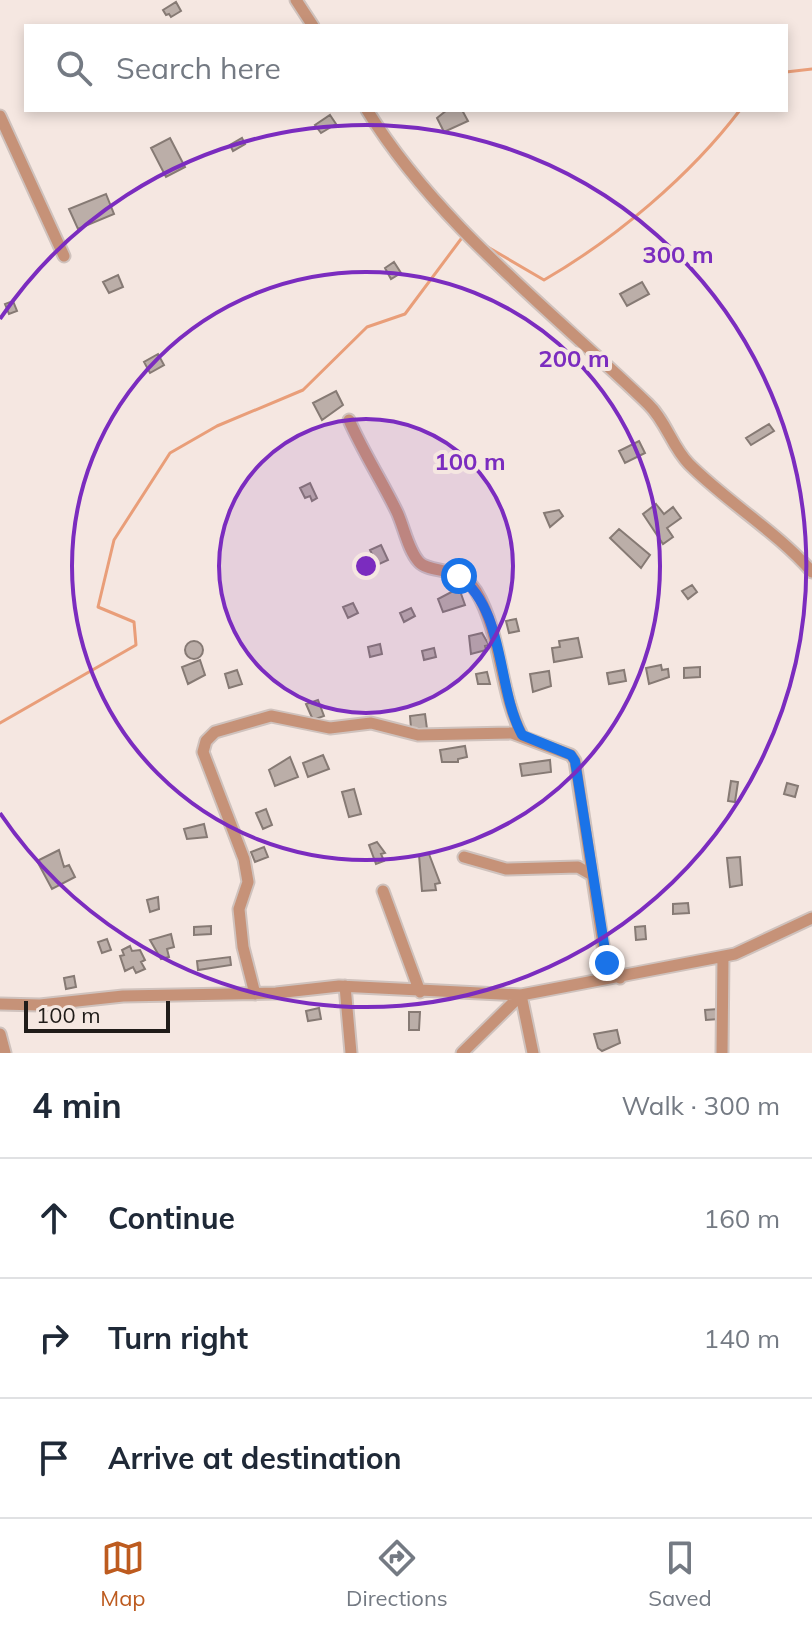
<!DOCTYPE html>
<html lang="en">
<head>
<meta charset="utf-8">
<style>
	body { margin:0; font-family:Mulish,sans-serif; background:#f2f2f3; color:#1f2937 }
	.scale { position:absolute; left:24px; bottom:20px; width:146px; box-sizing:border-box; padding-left:8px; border:4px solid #201c19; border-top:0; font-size:22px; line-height:28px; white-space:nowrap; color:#201c19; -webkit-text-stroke:6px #f5e7e1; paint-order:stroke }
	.stop { position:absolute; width:24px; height:24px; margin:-18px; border:6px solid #1a73e8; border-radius:50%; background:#fff }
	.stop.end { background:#1a73e8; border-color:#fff; box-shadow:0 2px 8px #0008 }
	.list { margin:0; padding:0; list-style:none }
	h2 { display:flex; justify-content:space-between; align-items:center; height:104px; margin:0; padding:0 32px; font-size:34px }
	h2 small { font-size:26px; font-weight:400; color:#747a83 }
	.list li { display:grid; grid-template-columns:52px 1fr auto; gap:24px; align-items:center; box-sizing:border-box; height:120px; padding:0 32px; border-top:2px solid #e0e1e3 }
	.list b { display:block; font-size:30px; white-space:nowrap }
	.list em { font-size:26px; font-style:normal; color:#747a83 }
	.icon { flex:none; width:44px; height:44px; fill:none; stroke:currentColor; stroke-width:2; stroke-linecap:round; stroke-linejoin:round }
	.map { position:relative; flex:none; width:812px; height:1053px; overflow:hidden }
	.search { position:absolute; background:#fff; box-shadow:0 4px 12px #0003; left:24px; right:24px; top:24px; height:88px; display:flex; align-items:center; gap:20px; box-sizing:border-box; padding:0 28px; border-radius:0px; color:#747a83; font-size:30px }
	.sheet { height:464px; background:#fff }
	nav { display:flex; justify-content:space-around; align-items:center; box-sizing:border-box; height:112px; border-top:2px solid #e0e1e3; background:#fff; font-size:22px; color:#747a83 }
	nav a { display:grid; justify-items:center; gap:4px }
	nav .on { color:#bd5b1f }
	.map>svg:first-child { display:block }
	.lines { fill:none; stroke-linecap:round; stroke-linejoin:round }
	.stream { stroke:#e99e79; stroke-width:3 }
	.building { fill:#bbaea8; stroke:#867a74; stroke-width:2 }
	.minor-casing { stroke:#cfc2bd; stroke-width:15 }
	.minor { stroke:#c69278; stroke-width:11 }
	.route { stroke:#1a73e8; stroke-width:10 }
	.ring { fill:none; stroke:#7b2cbf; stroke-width:4 }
	.centre { fill:#7b2cbf; stroke:#f5e7e1; stroke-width:4 }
	.ring-label { font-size:24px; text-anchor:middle; font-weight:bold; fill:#7b2cbf; stroke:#f5e7e1; stroke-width:8; stroke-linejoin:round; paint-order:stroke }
</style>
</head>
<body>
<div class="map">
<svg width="812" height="1053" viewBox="0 0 812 1053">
	<rect width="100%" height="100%" fill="#f5e7e1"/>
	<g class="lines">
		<!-- stream -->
		<path class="stream" d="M786 72 812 69
			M486 246 544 280C615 239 690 176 740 110
			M0 723 136 645 134 622 98 607 114 540 170 453 217 426 303 390 367 327 405 314 464 235"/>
	</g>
	<!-- building -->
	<path class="building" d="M176 2 181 11 171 17 169 14 166 15 163 10Z
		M447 110H462L468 121 444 132 437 118Z
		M330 115 336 124 321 133 315 125Z
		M170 138 185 167 166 177 151 148Z
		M242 138 245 144 233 151 230 145Z
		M106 194 114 214 78 229 69 209Z
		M394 262 401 273 391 279 385 268Z
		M118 275 123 287 109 293 103 282Z
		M642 282 649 294 627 306 620 294Z
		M13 301 17 311 9 314 5 304Z
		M158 354 164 365 150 373 144 362Z
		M336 391 343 405 322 420 313 403Z
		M769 424 774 431 751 445 746 438Z
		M639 441 645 453 625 463 619 451Z
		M310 483 317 498 312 501 310 496 305 498 300 488Z
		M656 504 664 514 673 507 681 518 667 528 673 537 663 544 643 514Z
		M559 510 563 516 550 527 544 513Z
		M619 529 650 555 641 568 610 538Z
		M381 545 388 560 377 565 370 550Z
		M692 585 697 592 688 599 682 591Z
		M459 588 465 605 443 612 438 599Z
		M353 603 358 613 348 618 343 607Z
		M411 608 415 616 404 622 400 613Z
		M516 619 519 631 509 633 506 621Z
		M482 633 489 645 485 646 486 650 471 654 469 636Z
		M578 638 582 657 554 662 552 648 560 647 559 641Z
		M185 650a9 9 0 1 1 18 0a9 9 0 1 1-18 0Z
		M380 644 382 654 370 657 368 647Z
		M434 648 436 657 424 660 422 651Z
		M200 660 205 675 188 684 182 667Z
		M661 665 662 670 668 669 669 677 649 684 646 668Z
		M700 667V677L684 678V668Z
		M237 670 242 684 229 688 225 674Z
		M624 670 626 681 609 684 607 673Z
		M549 671 551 686 533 692 530 674Z
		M487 672 490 684H478L476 674Z
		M318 700 324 716 313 720 306 704Z
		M425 714 427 729 411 728 410 716Z
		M465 746 467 757 458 759V762H442L440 750Z
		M323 755 329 769 308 777 303 763Z
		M290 757 298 777 275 786 269 770Z
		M550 760 551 772 522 776 520 764Z
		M731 781 738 782 735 802 728 801Z
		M787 783 798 786 795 797 784 794Z
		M354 789 361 814 349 817 342 792Z
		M266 809 272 825 263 829 256 813Z
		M204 824 207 837 187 839 184 829Z
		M377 842 385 853 381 854 384 861 376 864 369 845Z
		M264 847 268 857 255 862 251 852Z
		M59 850 64 867 69 865 75 877 52 889 37 861Z
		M429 854 440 883 435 884 436 890 422 891 419 855Z
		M740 857 742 885 730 887 727 858Z
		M158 897 159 909 150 912 147 900Z
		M688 903 689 913 673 914V904Z
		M211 926V934L194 935V927Z
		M645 926 646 939 636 940 635 927Z
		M171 934 174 947 167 949 169 957 161 959 150 940Z
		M107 939 111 950 102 953 98 942Z
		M130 946 132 951 140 950 145 960 141 962 145 969 136 973 133 967 125 971 120 956 124 955 122 950Z
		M230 957 231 965 198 970 197 961Z
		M74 976 76 987 66 989 64 978Z
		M319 1008 321 1019 308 1021 306 1011Z
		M718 1009 719 1019 706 1020 705 1010Z
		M409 1012H420L419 1030H409Z
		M617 1030 620 1043 602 1051 598 1048 594 1034Z"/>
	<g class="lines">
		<!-- minor casing -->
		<g class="minor-casing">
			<path id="minor" d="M296 0 313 26
				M367 110C437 224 552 311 648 404 666 421 672 447 689 464 728 503 776 531 812 572
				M0 116 64 256
				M349 420C363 452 382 481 397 512 404 527 408 550 419 562 430 574 460 565 476 591 502 635 499 691 522 735
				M464 857 506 869 578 867 592 875
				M383 891 420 992
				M345 986 351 1053
				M255 994 243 947 239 909 248 882 244 859 203 752 206 741 215 732 271 716 330 728 371 723 418 735 512 733 571 755 575 761 605 958 620 978
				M521 995 533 1053
				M0 1004 40 1005 123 996 276 993 339 986 521 995 735 954 812 918
				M0 1034 5 1053
				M462 1053 521 995
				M722 1053 723 957"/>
		</g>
		<!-- minor -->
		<use href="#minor" class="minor"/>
	</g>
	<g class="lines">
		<!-- route -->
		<path class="route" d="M459 576C506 612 496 686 522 735L571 755 575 761 607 963"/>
	</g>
	<!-- distance rings -->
	<circle cx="366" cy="566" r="147" fill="#7b2cbf" fill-opacity=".12"/>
	<g class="ring">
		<circle cx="366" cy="566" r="147"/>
		<circle cx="366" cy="566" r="294"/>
		<path d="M0 319A441 441 0 1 1 0 813"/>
	</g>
	<circle cx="366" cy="566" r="12" class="centre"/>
	<g class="ring-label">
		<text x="678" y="263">300 m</text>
		<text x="574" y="367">200 m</text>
		<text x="470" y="470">100 m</text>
	</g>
</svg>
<div class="scale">100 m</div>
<div class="stop" style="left:459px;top:576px"></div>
<div class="stop end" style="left:607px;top:963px"></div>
<div class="search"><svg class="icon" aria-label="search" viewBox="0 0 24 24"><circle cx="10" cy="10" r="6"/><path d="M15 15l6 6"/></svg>Search here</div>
</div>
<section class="sheet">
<h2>4 min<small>Walk · 300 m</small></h2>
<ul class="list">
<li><svg class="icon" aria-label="ahead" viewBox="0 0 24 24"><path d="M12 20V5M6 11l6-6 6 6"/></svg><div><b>Continue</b></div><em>160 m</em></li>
<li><svg class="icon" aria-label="right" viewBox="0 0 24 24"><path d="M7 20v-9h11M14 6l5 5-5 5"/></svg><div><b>Turn right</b></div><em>140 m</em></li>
<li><svg class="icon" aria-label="arrive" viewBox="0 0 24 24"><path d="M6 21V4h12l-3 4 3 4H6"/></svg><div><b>Arrive at destination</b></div></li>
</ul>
</section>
<nav>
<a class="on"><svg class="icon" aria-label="map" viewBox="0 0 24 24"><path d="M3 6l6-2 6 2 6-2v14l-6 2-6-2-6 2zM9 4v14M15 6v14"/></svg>Map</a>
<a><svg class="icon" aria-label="directions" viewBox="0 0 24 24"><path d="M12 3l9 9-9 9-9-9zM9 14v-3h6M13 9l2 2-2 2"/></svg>Directions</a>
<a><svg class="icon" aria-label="saved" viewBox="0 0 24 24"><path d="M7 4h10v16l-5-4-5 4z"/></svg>Saved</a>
</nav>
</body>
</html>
